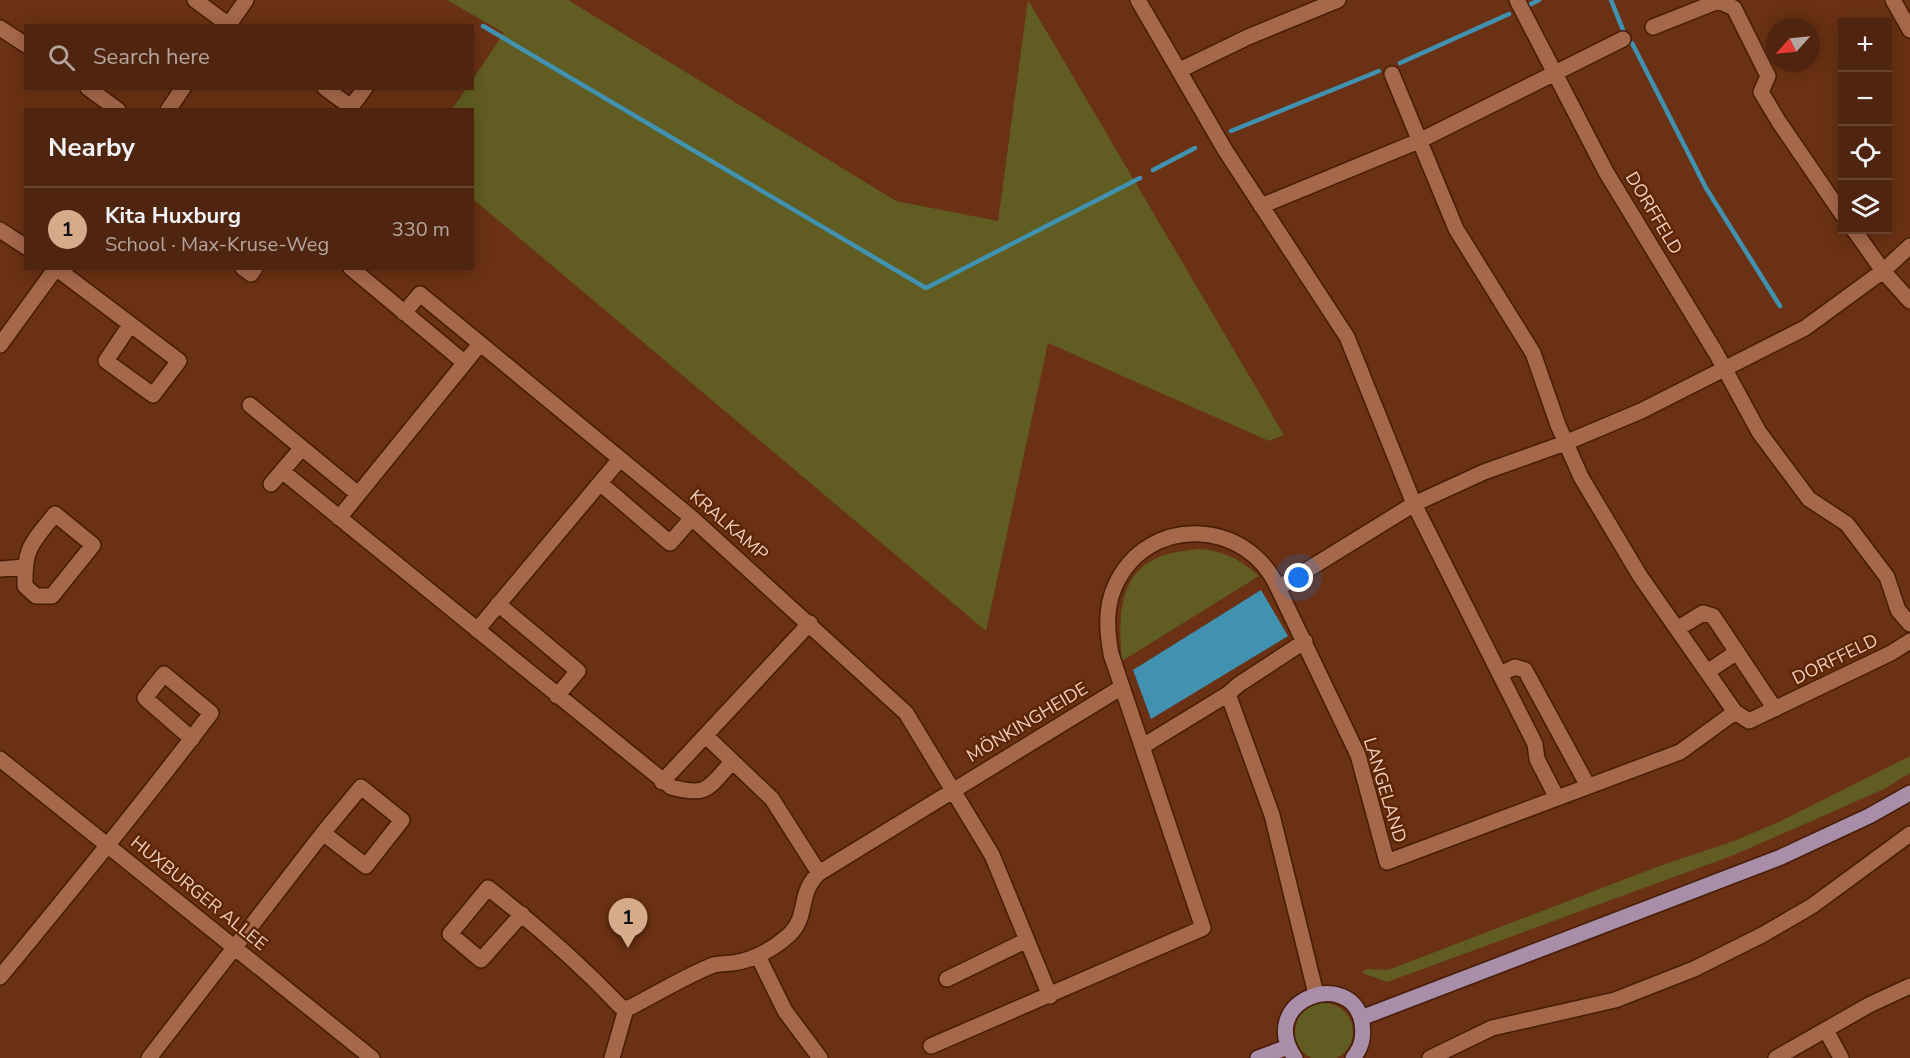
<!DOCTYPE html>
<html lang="en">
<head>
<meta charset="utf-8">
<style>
	body { margin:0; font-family:"Nunito Sans",sans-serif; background:#562d18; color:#f1f3f6 }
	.controls { position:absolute; right:18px; top:18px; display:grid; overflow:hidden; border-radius:0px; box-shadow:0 3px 15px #0003 }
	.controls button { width:54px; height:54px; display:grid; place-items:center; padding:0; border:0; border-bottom:2px solid #67422f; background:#50250f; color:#f1f3f6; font:30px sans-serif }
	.compass { position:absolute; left:1766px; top:18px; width:54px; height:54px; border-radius:50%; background:#50250f; box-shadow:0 3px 15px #0003; rotate:243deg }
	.you { position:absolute; left:1299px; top:578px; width:21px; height:21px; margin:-15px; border:4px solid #fff; border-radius:50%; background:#1a73e8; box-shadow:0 0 0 9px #1a73e833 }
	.badge { display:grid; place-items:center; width:39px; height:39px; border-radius:50%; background:#d6ab8b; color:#111; font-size:20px; font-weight:700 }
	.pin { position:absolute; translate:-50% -50px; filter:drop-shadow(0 2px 3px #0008) }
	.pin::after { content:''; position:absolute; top:32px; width:21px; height:18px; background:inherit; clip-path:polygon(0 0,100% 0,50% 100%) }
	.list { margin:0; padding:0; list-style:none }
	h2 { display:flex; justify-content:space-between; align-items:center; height:78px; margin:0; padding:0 24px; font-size:26px }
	h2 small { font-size:20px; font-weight:400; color:#b4a59e }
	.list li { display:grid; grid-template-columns:39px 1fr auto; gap:18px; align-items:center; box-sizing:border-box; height:84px; padding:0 24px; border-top:2px solid #67422f }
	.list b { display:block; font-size:22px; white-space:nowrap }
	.list p { margin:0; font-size:20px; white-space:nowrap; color:#b4a59e }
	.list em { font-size:20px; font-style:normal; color:#b4a59e }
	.icon { flex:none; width:33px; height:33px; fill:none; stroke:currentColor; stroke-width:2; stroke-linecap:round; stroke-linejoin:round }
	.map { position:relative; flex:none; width:1910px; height:1058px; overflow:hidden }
	.search { position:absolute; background:#50250f; box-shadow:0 3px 15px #0003; left:24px; top:24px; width:450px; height:66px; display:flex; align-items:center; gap:15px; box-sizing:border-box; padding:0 21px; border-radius:0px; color:#b4a59e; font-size:22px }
	.panel { position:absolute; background:#50250f; box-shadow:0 3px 15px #0003; left:24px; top:108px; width:450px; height:162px; border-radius:0px }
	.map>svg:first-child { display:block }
	.green { fill:#605c22 }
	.water { fill:#4092b0 }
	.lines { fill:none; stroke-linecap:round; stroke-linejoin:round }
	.stream { stroke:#4092b0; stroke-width:4.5 }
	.street-casing { stroke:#461c06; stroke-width:18 }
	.primary-casing { stroke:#461c06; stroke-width:18 }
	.street { stroke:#a5684b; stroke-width:15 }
	.primary { stroke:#a88ea9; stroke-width:15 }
	.labels { text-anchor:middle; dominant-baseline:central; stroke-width:5; stroke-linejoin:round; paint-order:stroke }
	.street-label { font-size:18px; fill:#f1cebe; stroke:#5d2607 }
</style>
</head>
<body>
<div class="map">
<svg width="1910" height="1058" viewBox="0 0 1910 1058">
	<rect width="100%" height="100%" fill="#6a3114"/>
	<!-- green -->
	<path class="green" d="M447 0H568L896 201 998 221 1028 0 1284 435 1269 441 1048 343 986 631 473 199 472 110 452 109 466 89 472 88 473 79 504 33Z
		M1199 549C1225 551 1239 559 1259 576L1122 661C1119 626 1116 579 1153 560 1166 552 1184 551 1199 549Z
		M1910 756V773L1884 789 1734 855 1387 982 1362 973 1366 969 1388 970 1662 865 1734 841 1781 821Z
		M1295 1032a29 29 0 1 1 58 0a29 29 0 1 1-58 0Z"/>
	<!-- water -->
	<path class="water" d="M1261 590 1288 636 1151 719 1133 670Z"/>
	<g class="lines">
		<!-- stream -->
		<path class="stream" d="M1611 0 1623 30
			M1527 6 1539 0
			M483 26 926 288 1140 178
			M1632 43 1706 188 1780 306
			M1400 63 1509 14
			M1231 131 1379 71
			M1153 170 1195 148"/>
		<!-- street casing -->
		<g class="street-casing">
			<path id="street" d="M195 0 230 26
				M1138 0 1225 150 1347 337 1414 504 1535 744 1537 759 1557 798
				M1517 0 1606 172 1716 353 1759 432 1809 499 1847 524 1887 577 1898 610 1910 624
				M1716 0 1734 8 1768 76 1761 92 1779 122 1842 214
				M1893 0 1910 30
				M228 26 246 0
				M1653 27 1721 0
				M0 28 26 45
				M1180 70 1248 37 1338 0
				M1392 74 1456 229 1533 353 1558 425 1581 477 1640 576 1735 712
				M88 88 118 110
				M325 88 351 107 365 88
				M168 110 183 88
				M1261 206 1421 140 1623 39
				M0 230 26 247
				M1854 230 1883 271 1910 301
				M1910 246 1883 271 1805 328 1641 411 1565 443 1484 472 1414 504 1278 588 1358 755 1387 862 1680 752 1735 712 1749 721 1891 653 1910 641
				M56 268 179 361 153 395 106 361 130 325
				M243 268 251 274 255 268
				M351 268 465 363
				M404 313 420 294 692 518 906 713 992 855 1050 996
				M0 345 56 268
				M250 405 358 494
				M282 471 302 448
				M600 483 670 543 692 518
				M271 484 282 471 671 787C708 797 708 788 732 762
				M55 514 93 545 52 596H36L25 586C24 547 32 543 55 514Z
				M339 518 480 344
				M0 569 25 567
				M498 604 578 671 557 696
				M1677 629 1703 613 1713 616 1775 709
				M477 630 620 459
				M1707 672 1737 652
				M1500 674 1515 667 1525 670 1588 786
				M1228 694 1272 815 1316 994
				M706 736 772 799 819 873
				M1143 746 1228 694 1238 685 1305 641
				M0 759 372 1058
				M662 782 810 623
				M522 914 481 960 450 934 488 888C536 925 579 963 620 1006L626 1009 633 1006C658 993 684 977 711 966 718 963 726 964 733 963 754 960 775 948 790 934 809 915 797 894 819 873L1122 687
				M758 956 785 1011 820 1058
				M0 977C72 890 143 803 211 713L164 674 145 698 192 739
				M947 979 1025 941
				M1826 1030 1841 1058
				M931 1046 1203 928 1111 654C1107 631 1105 608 1115 586 1147 514 1247 518 1278 588
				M149 1058 323 833 361 787 402 820 366 866 323 833
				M612 1058 626 1009
				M1430 1058 1492 1028 1615 1000 1694 969 1762 935 1812 906 1910 834
				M1776 1058 1869 1005 1910 986"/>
		</g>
		<!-- primary casing -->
		<g class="primary-casing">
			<path id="primary" d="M1361 1018 1781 857 1869 816 1910 793
				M1258 1058 1288 1047
				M1295 1058C1255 1000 1352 966 1362 1023 1364 1037 1362 1047 1353 1058"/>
		</g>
		<!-- street -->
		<use href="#street" class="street"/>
		<!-- primary -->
		<use href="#primary" class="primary"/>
	</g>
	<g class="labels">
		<!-- street labels -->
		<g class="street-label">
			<text transform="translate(1654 213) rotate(59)">DORFFELD</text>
			<text transform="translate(729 525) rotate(41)">KRALKAMP</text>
			<text transform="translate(1835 659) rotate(-26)">DORFFELD</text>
			<text transform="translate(1027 722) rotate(-31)">MÖNKINGHEIDE</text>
			<text transform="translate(1385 790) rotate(73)">LANGELAND</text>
			<text transform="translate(199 893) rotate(39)">HUXBURGER ALLEE</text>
		</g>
	</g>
</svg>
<div class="controls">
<button>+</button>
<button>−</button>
<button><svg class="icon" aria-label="locate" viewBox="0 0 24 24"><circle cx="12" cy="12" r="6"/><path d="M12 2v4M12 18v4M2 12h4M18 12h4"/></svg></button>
<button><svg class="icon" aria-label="layers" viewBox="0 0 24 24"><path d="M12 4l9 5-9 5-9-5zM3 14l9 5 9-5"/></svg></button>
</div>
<svg class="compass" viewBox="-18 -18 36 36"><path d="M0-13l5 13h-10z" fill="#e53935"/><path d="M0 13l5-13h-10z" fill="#b4a59e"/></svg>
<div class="you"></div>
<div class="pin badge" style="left:628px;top:948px">1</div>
<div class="search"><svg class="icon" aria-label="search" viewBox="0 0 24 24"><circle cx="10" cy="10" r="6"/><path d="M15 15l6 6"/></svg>Search here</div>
<section class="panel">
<h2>Nearby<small></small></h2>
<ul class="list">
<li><span class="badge">1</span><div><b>Kita Huxburg</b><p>School · Max-Kruse-Weg</p></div><em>330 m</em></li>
</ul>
</section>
</div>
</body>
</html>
